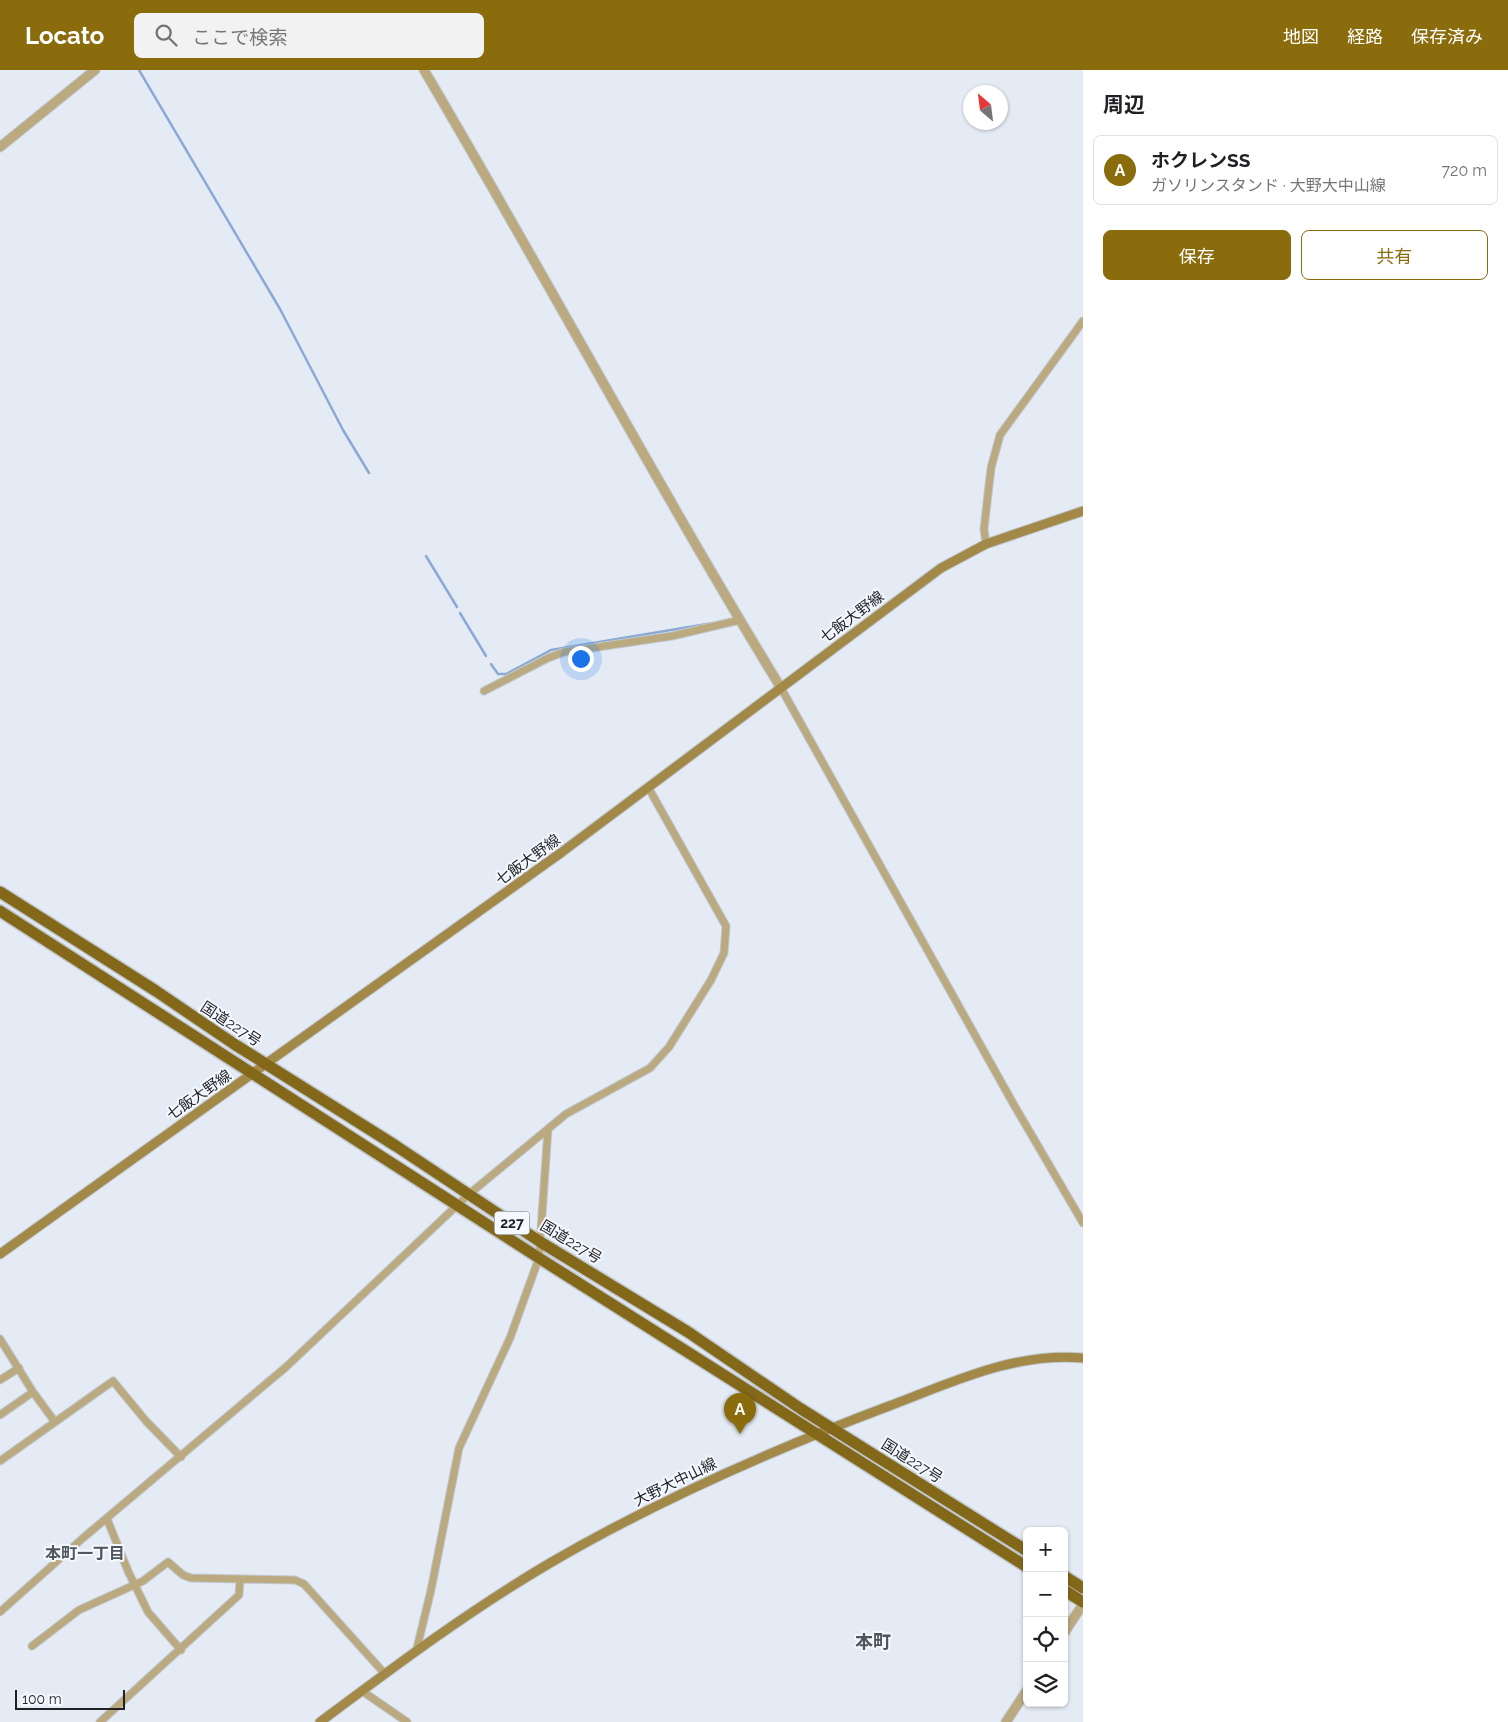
<!DOCTYPE html>
<html lang="ja">
<head>
<meta charset="utf-8">
<style>
	body { margin:0; font-family:Raleway,"Noto Sans JP",sans-serif; background:#f2f2f2; color:#202124 }
	.controls { position:absolute; right:15px; bottom:15px; display:grid; overflow:hidden; border-radius:8px; box-shadow:0 1px 4px #0004 }
	.controls button { width:45px; height:45px; display:grid; place-items:center; padding:0; border:0; border-bottom:1px solid #e0e0e0; background:#fff; color:#202124; font:25px sans-serif }
	.compass { position:absolute; left:963px; top:15px; width:45px; height:45px; border-radius:50%; background:#fff; box-shadow:0 1px 4px #0004; rotate:332deg }
	.scale { position:absolute; left:15px; bottom:12px; width:110px; box-sizing:border-box; padding-left:5px; border:2px solid #1f2124; border-top:0; font-size:14px; line-height:18px; white-space:nowrap; color:#1f2124; -webkit-text-stroke:4px #f5f8fe; paint-order:stroke }
	.you { position:absolute; left:580px; top:588px; width:18px; height:18px; margin:-12px; border:4px solid #fff; border-radius:50%; background:#1a73e8; box-shadow:0 0 0 8px #1a73e833 }
	.badge { display:grid; place-items:center; width:32px; height:32px; border-radius:50%; background:#8a6c0c; color:#fff; font-size:16px; font-weight:700 }
	.pin { position:absolute; translate:-50% -41px; filter:drop-shadow(0 1px 2px #0008) }
	.pin::after { content:''; position:absolute; top:26px; width:18px; height:15px; background:inherit; clip-path:polygon(0 0,100% 0,50% 100%) }
	.list { margin:0; padding:0; list-style:none }
	h2 { display:flex; justify-content:space-between; align-items:center; height:65px; margin:0; padding:0 20px; font-size:21px }
	h2 small { font-size:16px; font-weight:400; color:#757577 }
	.list li { display:grid; grid-template-columns:32px 1fr auto; gap:15px; align-items:center; box-sizing:border-box; height:70px; margin:0 10px 10px; padding:0 10px; border:1px solid #e0e0e0; border-radius:8px }
	.list b { display:block; font-size:19px; white-space:nowrap }
	.list p { margin:0; font-size:16px; white-space:nowrap; color:#757577 }
	.list em { font-size:16px; font-style:normal; color:#757577 }
	.actions { display:flex; gap:10px; padding:15px 20px }
	.actions a { flex:1; padding:11px 0; border:1px solid #8a6c0c; border-radius:8px; text-align:center; font-size:18px; color:#8a6c0c }
	.actions .main { background:#8a6c0c; color:#fff }
	.icon { flex:none; width:28px; height:28px; fill:none; stroke:currentColor; stroke-width:2; stroke-linecap:round; stroke-linejoin:round }
	.map { position:relative; flex:none; width:1083px; height:1652px; overflow:hidden }
	header { display:flex; align-items:center; gap:30px; box-sizing:border-box; height:70px; padding:0 25px; background:#8a6c0c; color:#fff }
	header strong { font-size:24px }
	nav { display:flex; gap:28px; margin-inline-start:auto; font-size:18px }
	.search { width:350px; height:45px; background:#f2f2f2; display:flex; align-items:center; gap:12px; box-sizing:border-box; padding:0 18px; border-radius:8px; color:#757577; font-size:19px }
	main { display:flex }
	aside { flex:1; background:#fff }
	.map>svg:first-child { display:block }
	.lines { fill:none; stroke-linecap:round; stroke-linejoin:round }
	.stream { stroke:#8ba9d5; stroke-width:2.5 }
	.minor-casing { stroke:#c1c7cf; stroke-width:9 }
	.tertiary-casing { stroke:#c1c7cf; stroke-width:11 }
	.secondary-casing { stroke:#c1c7cf; stroke-width:11 }
	.trunk-casing { stroke:#c1c7cf; stroke-width:14 }
	.minor { stroke:#bbaa80; stroke-width:7 }
	.tertiary { stroke:#bbaa80; stroke-width:9 }
	.secondary { stroke:#a38948; stroke-width:9 }
	.trunk { stroke:#84681a; stroke-width:11 }
	.labels { text-anchor:middle; dominant-baseline:central; stroke-width:4; stroke-linejoin:round; paint-order:stroke }
	.shield { fill:#f5f8fe; stroke:#5f6265; stroke-width:1 }
	.shield-label { font-size:14px; font-weight:bold; fill:#1f2124 }
	.street-label { font-size:15px; fill:#1f2124; stroke:#f5f8fe }
	.neighbourhood-label { font-size:16px; font-weight:bold; fill:#50555c; stroke:#f5f8fe }
	.quarter-label { font-size:18px; font-weight:bold; fill:#50555c; stroke:#f5f8fe }
</style>
</head>
<body>
<header>
<strong>Locato</strong>
<div class="search"><svg class="icon" aria-label="search" viewBox="0 0 24 24"><circle cx="10" cy="10" r="6"/><path d="M15 15l6 6"/></svg>ここで検索</div>
<nav><a>地図</a><a>経路</a><a>保存済み</a></nav>
</header>
<main>
<div class="map">
<svg width="1083" height="1652" viewBox="0 0 1083 1652">
	<rect width="100%" height="100%" fill="#e5ebf4"/>
	<g class="lines">
		<!-- stream -->
		<path class="stream" d="M139 0 280 239 343 360 369 403
			M426 486 457 537
			M460 543 486 586
			M491 594 498 604H506L551 580 713 553"/>
		<!-- minor casing -->
		<g class="minor-casing">
			<path id="minor" d="M986 474 984 459 991 398 1000 365 1083 251
				M781 618 1014 1035 1083 1153
				M484 621 548 588 564 582 672 566 740 550
				M0 1269 33 1322 55 1352
				M0 1310 19 1298
				M0 1345 33 1322
				M0 1391 113 1311 146 1351 181 1387
				M107 1449 128 1501 148 1542 181 1580
				M0 1542 83 1468 286 1297 468 1125 566 1044 650 998 669 977 711 910 724 883 726 856 648 717
				M32 1576 79 1540 143 1511 168 1492 183 1505 191 1508 295 1510 304 1514 385 1604
				M416 1582 431 1520 459 1378 510 1268 539 1188 548 1059
				M362 1621 407 1652
				M100 1652 239 1525 240 1509"/>
		</g>
		<!-- tertiary casing -->
		<g class="tertiary-casing">
			<path id="tertiary" d="M424 0C545 205 657 415 781 618
				M0 77 95 0
				M1064 1563 1083 1534
				M1006 1652 1027 1620"/>
		</g>
		<!-- secondary casing -->
		<g class="secondary-casing">
			<path id="secondary" d="M0 1184 562 782 941 498 986 474 1083 441
				M320 1652C395 1596 470 1540 550 1493 658 1430 772 1380 889 1336 953 1312 1014 1282 1083 1288"/>
		</g>
		<!-- trunk casing -->
		<g class="trunk-casing">
			<path id="trunk" d="M0 822 156 921 234 974 396 1076 542 1173 688 1262 801 1339 1027 1481
				M0 841 539 1188 1027 1497
				M1064 1506 1083 1518
				M1064 1520 1083 1532"/>
		</g>
		<!-- minor -->
		<use href="#minor" class="minor"/>
		<!-- tertiary -->
		<use href="#tertiary" class="tertiary"/>
		<!-- secondary -->
		<use href="#secondary" class="secondary"/>
		<!-- trunk -->
		<use href="#trunk" class="trunk"/>
	</g>
	<g class="labels">
		<!-- shield labels -->
		<rect class="shield" x="494.5" y="1141.5" width="35" height="23" rx="4"/>
		<g class="shield-label">
			<text x="512" y="1153">227</text>
		</g>
		<!-- street labels -->
		<g class="street-label">
			<text transform="translate(852 547) rotate(-37)">七飯大野線</text>
			<text transform="translate(528 790) rotate(-36)">七飯大野線</text>
			<text transform="translate(231 954) rotate(33)">国道227号</text>
			<text transform="translate(199 1025) rotate(-35)">七飯大野線</text>
			<text transform="translate(571 1172) rotate(31)">国道227号</text>
			<text transform="translate(912 1391) rotate(32)">国道227号</text>
			<text transform="translate(675 1412) rotate(-26)">大野大中山線</text>
		</g>
		<!-- neighbourhood labels -->
		<g class="neighbourhood-label">
			<text x="85" y="1483">本町一丁目</text>
		</g>
		<!-- quarter labels -->
		<g class="quarter-label">
			<text x="873" y="1571">本町</text>
		</g>
	</g>
</svg>
<div class="controls">
<button>+</button>
<button>−</button>
<button><svg class="icon" aria-label="locate" viewBox="0 0 24 24"><circle cx="12" cy="12" r="6"/><path d="M12 2v4M12 18v4M2 12h4M18 12h4"/></svg></button>
<button><svg class="icon" aria-label="layers" viewBox="0 0 24 24"><path d="M12 4l9 5-9 5-9-5zM3 14l9 5 9-5"/></svg></button>
</div>
<svg class="compass" viewBox="-18 -18 36 36"><path d="M0-13l5 13h-10z" fill="#e53935"/><path d="M0 13l5-13h-10z" fill="#757577"/></svg>
<div class="scale">100 m</div>
<div class="you"></div>
<div class="pin badge" style="left:740px;top:1364px">A</div>
</div>
<aside>
<h2>周辺<small></small></h2>
<ul class="list">
<li><span class="badge">A</span><div><b>ホクレンSS</b><p>ガソリンスタンド · 大野大中山線</p></div><em>720 m</em></li>
</ul>
<div class="actions"><a class="main">保存</a><a>共有</a></div>
</aside>
</main>
</body>
</html>
